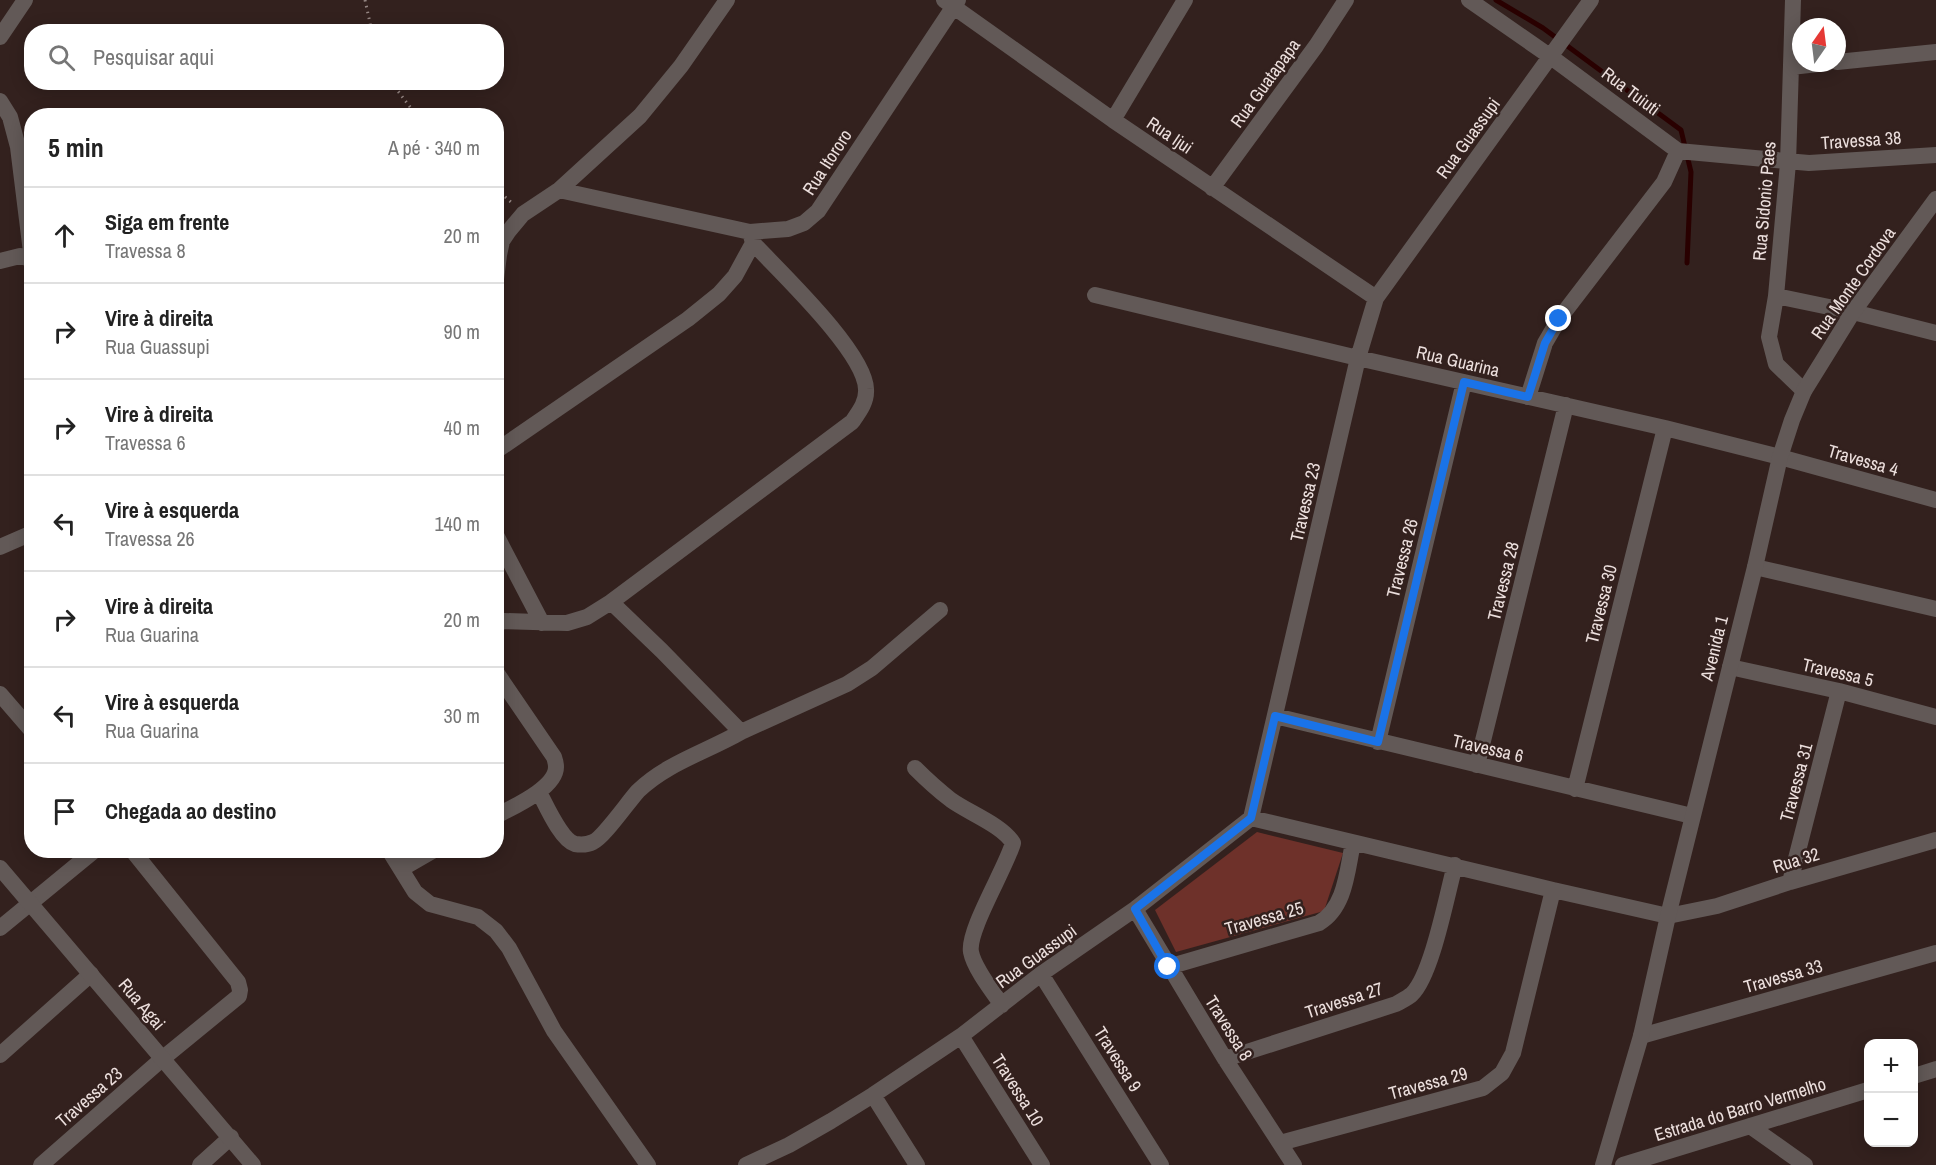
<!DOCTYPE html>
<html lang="pt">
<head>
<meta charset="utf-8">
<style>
	body { margin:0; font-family:"Archivo Narrow",sans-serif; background:#f2f2f2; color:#222 }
	.controls { position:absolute; right:18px; bottom:18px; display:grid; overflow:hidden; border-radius:12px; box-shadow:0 3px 15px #0003 }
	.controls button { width:54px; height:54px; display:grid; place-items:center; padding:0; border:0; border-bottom:2px solid #e0e0e0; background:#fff; color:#222; font:30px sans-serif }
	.compass { position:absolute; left:1792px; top:18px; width:54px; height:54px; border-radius:50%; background:#fff; box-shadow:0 3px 15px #0003; rotate:14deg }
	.stop { position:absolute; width:18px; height:18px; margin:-14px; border:4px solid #1a73e8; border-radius:50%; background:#fff }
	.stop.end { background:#1a73e8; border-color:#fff; box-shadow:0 2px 6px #0008 }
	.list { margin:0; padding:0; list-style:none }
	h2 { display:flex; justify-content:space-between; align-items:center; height:78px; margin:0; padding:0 24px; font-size:26px }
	h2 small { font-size:20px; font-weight:400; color:#767676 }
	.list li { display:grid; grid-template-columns:39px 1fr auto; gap:18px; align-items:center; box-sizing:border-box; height:96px; padding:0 24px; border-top:2px solid #e0e0e0 }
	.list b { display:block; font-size:22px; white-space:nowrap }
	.list p { margin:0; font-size:20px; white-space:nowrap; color:#767676 }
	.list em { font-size:20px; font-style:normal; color:#767676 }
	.icon { flex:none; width:33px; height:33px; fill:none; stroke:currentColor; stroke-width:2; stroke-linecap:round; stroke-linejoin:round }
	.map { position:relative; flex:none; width:1936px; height:1165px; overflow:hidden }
	.search { position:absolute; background:#fff; box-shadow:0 3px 15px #0003; left:24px; top:24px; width:480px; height:66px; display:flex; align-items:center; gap:15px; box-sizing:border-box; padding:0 21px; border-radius:24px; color:#767676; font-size:22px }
	.panel { position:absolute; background:#fff; box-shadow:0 3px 15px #0003; left:24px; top:108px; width:480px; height:750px; border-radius:24px }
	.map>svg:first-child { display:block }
	.green { fill:#6e312a }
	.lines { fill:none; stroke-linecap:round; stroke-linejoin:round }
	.stream { stroke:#290000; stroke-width:5 }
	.path { stroke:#968784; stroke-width:3; stroke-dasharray:1.5 4.5; stroke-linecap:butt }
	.minor { stroke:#625957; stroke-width:16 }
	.tertiary { stroke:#625957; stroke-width:16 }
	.route { stroke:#1a73e8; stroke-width:8 }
	.labels { text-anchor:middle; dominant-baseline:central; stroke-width:5; stroke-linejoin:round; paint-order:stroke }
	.street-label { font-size:18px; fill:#ecdfdd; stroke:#33211e }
</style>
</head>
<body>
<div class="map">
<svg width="1936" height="1165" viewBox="0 0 1936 1165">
	<rect width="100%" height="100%" fill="#33211e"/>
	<!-- green -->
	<path class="green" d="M1257 832 1343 853 1324 911 1176 952 1155 910Z"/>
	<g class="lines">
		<!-- stream -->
		<path class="stream" d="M1496 0 1543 28 1681 130 1691 172 1687 263"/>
		<!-- path -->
		<path class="path" d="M365 0 372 32
			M391 82 417 116
			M496 189 511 202"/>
		<!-- minor -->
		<path class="minor" d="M944 0 1113 120 1376 298
			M1469 0 1551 57 1678 151 1809 163 1936 155
			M1793 0 1788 163 1776 296 1769 337 1776 364 1804 391
			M0 37 25 0
			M1837 62 1936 52
			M1791 67 1827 63
			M0 101 10 117 18 147 32 260
			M1113 120 1185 0
			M1212 188 1316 46 1346 0
			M559 190 750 232 788 229 804 223 818 211 958 0
			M0 261 20 256 31 259
			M496 279 499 255 502 241 508 232 523 214 559 190 640 116 681 66 727 0
			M1095 295 1358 358 1665 428 1780 457 1936 500
			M1776 296 1853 312 1936 333
			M1528 397 1545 343 1559 319 1664 182 1678 151
			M496 451 688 319 719 294 735 276 753 243
			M496 535 542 623
			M0 547 32 533
			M1755 567 1936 609
			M496 624 504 621 567 623 587 617 611 602
			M1730 667 1839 691 1936 717
			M496 672 554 757C555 760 556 764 556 767 556 788 513 807 496 816
			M0 694 32 731
			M1275 716 1692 816
			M741 732 847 684 872 668 940 610
			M1378 742 1464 382
			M1477 765 1566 405
			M915 768C926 779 938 790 951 800 969 813 1002 825 1013 843 1006 868 967 931 971 952 974 968 992 991 1002 1005
			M1575 789 1665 428
			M539 792C546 805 561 840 575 844 581 845 587 845 593 842 603 838 628 802 638 791 667 763 706 752 741 732L662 651 611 602 852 422C859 412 867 402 866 389 865 352 780 272 753 243L750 232
			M1251 818 1553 890 1668 916 1717 906 1790 882 1936 840
			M389 850 415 892 430 904 478 917 496 931 509 948 554 1031 648 1165
			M401 869 434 850
			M1790 882 1839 691
			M1135 909 1225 1059 1294 1165
			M0 928 95 850
			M1168 967 1319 923C1346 907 1347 870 1353 843
			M1041 974 1161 1165
			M961 1036 1042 1165
			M1641 1036 1936 953
			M0 1055 91 974
			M1225 1059 1396 1004C1401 1001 1408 998 1412 994 1432 975 1447 894 1455 865
			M1914 1076 1936 1069
			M873 1095 917 1165
			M1750 1126 1805 1165
			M1280 1143 1483 1088 1502 1073 1513 1053 1553 890
			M41 1165 162 1059 239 996 240 990 238 982 132 850
			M200 1165 231 1137
			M746 1165 789 1145 831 1121 873 1095 961 1036 1041 974 1135 909 1251 818 1358 358 1376 298 1591 0
			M1623 1165 1868 1090"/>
		<!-- tertiary -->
		<path class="tertiary" d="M0 868 253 1165
			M1603 1165 1641 1036 1668 916 1755 567 1780 457 1792 420 1804 391 1853 312 1936 199"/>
	</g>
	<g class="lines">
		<!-- route -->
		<path class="route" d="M1168 967 1135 909 1251 818 1275 716 1378 742 1464 382 1528 397 1545 343 1559 319"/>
	</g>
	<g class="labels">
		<!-- street labels -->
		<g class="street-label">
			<text transform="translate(1265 83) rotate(-54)">Rua Guatapapa</text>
			<text transform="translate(1631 91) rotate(37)">Rua Tuiuti</text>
			<text transform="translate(1170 135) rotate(34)">Rua Ijui</text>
			<text transform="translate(1468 138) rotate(-54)">Rua Guassupi</text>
			<text transform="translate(1861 140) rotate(-4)">Travessa 38</text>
			<text transform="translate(827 162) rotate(-57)">Rua Itororo</text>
			<text transform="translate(1764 201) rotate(-85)">Rua Sidonio Paes</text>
			<text transform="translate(1853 283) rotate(-55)">Rua Monte Cordova</text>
			<text transform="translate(1458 361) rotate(13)">Rua Guarina</text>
			<text transform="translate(1863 460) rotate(16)">Travessa 4</text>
			<text transform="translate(1305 502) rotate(-77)">Travessa 23</text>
			<text transform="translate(1402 558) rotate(-76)">Travessa 26</text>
			<text transform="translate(1503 581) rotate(-76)">Travessa 28</text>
			<text transform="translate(1601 604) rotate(-76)">Travessa 30</text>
			<text transform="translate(1714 648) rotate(-76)">Avenida 1</text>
			<text transform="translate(1838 672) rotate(13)">Travessa 5</text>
			<text transform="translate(1488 748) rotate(13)">Travessa 6</text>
			<text transform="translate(1796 782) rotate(-75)">Travessa 31</text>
			<text transform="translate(1796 860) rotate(-17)">Rua 32</text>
			<text transform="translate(1264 918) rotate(-16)">Travessa 25</text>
			<text transform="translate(1036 956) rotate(-36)">Rua Guassupi</text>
			<text transform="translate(1783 976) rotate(-16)">Travessa 33</text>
			<text transform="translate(1344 1000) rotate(-18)">Travessa 27</text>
			<text transform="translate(142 1004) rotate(50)">Rua Agai</text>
			<text transform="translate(1229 1028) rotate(58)">Travessa 8</text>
			<text transform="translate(1118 1059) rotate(58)">Travessa 9</text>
			<text transform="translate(1428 1083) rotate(-15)">Travessa 29</text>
			<text transform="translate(1018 1090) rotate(58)">Travessa 10</text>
			<text transform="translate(89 1097) rotate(-41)">Travessa 23</text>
			<text transform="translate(1740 1109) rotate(-17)">Estrada do Barro Vermelho</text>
		</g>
	</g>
</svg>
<div class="controls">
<button>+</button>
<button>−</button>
</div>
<svg class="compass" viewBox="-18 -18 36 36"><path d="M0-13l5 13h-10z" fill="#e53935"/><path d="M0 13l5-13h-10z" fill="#767676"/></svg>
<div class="stop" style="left:1168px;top:967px"></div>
<div class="stop end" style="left:1559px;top:319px"></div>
<div class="search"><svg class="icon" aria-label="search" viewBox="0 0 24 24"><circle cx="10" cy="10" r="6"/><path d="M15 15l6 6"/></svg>Pesquisar aqui</div>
<section class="panel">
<h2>5 min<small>A pé · 340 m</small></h2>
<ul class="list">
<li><svg class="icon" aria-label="ahead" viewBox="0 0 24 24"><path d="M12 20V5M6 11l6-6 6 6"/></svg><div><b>Siga em frente</b><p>Travessa 8</p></div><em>20 m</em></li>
<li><svg class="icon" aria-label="right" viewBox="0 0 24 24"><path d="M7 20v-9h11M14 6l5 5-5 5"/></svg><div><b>Vire à direita</b><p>Rua Guassupi</p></div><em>90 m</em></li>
<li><svg class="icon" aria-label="right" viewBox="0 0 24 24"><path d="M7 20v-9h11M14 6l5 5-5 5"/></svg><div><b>Vire à direita</b><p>Travessa 6</p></div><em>40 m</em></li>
<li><svg class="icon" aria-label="left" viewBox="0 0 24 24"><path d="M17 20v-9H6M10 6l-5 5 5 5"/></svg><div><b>Vire à esquerda</b><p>Travessa 26</p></div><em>140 m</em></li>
<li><svg class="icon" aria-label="right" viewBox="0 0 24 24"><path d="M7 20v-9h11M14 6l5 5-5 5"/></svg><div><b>Vire à direita</b><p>Rua Guarina</p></div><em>20 m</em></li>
<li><svg class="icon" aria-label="left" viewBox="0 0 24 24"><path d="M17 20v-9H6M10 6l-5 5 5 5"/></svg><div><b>Vire à esquerda</b><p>Rua Guarina</p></div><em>30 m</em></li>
<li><svg class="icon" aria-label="arrive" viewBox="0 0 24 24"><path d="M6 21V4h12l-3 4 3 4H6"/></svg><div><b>Chegada ao destino</b></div></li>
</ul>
</section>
</div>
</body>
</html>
